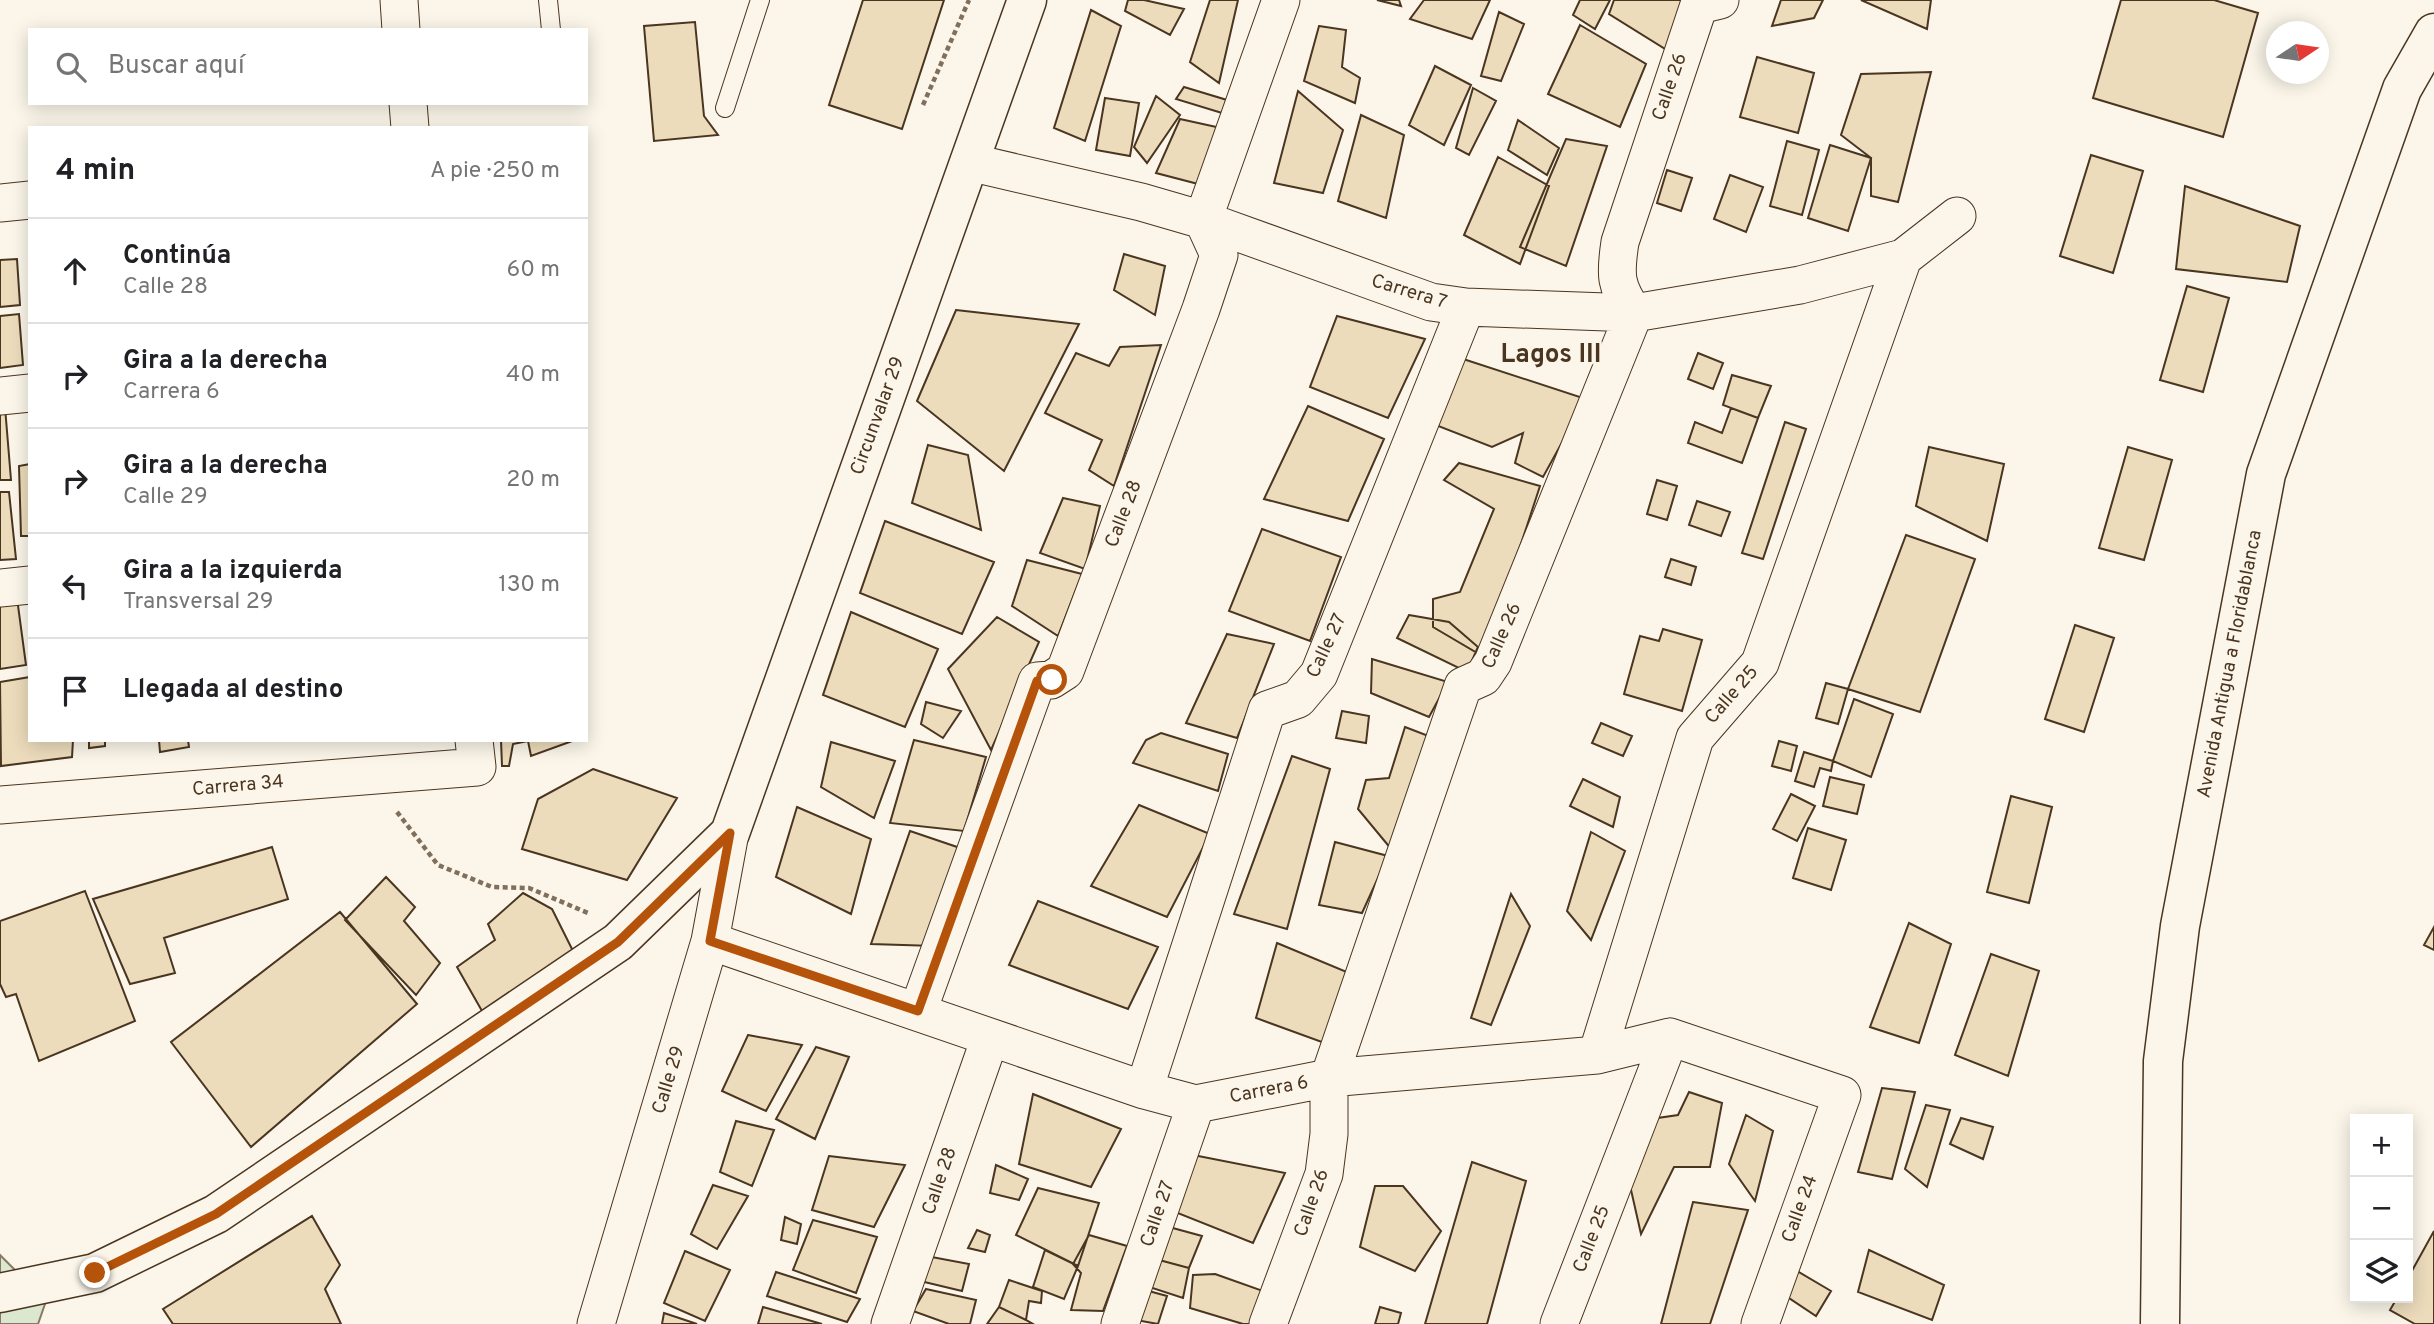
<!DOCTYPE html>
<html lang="es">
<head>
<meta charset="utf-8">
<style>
	body { margin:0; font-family:Overpass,sans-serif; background:#f6f6f6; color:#202124 }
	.controls { position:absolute; right:21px; bottom:21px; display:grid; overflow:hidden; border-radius:0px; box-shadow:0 4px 18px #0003 }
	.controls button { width:63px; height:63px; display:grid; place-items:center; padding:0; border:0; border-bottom:2px solid #e0e0e0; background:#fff; color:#202124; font:35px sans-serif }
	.compass { position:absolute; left:2266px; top:21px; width:63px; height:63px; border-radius:50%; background:#fff; box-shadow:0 4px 18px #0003; rotate:77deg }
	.stop { position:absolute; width:21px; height:21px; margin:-16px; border:5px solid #b45309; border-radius:50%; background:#fff }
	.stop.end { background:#b45309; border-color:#fff; box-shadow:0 2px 7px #0008 }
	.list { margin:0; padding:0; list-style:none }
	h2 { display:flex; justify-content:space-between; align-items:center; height:91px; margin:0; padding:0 28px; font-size:30px }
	h2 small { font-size:23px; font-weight:400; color:#757577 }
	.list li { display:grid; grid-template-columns:46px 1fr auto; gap:21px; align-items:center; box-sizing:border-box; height:105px; padding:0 28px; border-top:2px solid #e0e0e0 }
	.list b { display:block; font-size:26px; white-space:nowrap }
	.list p { margin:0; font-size:23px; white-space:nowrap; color:#757577 }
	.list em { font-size:23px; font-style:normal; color:#757577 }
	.icon { flex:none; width:38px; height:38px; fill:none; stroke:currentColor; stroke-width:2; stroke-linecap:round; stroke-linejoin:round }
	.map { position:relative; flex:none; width:2434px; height:1324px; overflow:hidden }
	.search { position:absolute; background:#fff; box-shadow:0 4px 18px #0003; left:28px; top:28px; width:560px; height:77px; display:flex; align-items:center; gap:18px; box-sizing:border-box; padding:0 24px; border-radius:0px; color:#757577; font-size:26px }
	.panel { position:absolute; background:#fff; box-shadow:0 4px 18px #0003; left:28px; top:126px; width:560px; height:616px; border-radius:0px }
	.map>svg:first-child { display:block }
	.green { fill:#dce7d0; stroke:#887966; stroke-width:2 }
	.building { fill:#ecdcbc; stroke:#4a3520; stroke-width:2 }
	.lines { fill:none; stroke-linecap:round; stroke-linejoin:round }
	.service-casing { stroke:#4a3520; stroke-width:20 }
	.minor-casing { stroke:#4a3520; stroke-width:39 }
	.tertiary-casing { stroke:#4a3520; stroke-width:41 }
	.path { stroke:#7f6f5c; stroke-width:4.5; stroke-dasharray:5 3.5; stroke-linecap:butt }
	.service { stroke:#fbf6e9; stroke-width:18 }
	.minor { stroke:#fbf6e9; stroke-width:37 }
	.tertiary { stroke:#fbf6e9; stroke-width:38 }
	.route { stroke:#b45309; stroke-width:9 }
	.labels { text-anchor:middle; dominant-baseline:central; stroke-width:5; stroke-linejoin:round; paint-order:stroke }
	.street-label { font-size:19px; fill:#4a3520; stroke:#fbf6e9 }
	.district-label { font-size:26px; font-weight:bold; fill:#4a3520; stroke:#fbf6e9 }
</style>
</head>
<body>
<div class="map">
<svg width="2434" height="1324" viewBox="0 0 2434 1324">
	<rect width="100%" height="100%" fill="#fbf6e9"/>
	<!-- green -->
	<path class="green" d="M0 1255 46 1301 38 1324H0Z"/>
	<!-- building -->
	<path class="building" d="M863 0H944L902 129 829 105Z
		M1128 0H1144L1184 9 1170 35 1125 11Z
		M1210 0H1238L1219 83 1190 62Z
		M1377 0H1399L1401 6Z
		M1424 0H1490L1472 39 1410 19Z
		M1580 0H1610L1595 29 1573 15Z
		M1614 0H1691L1670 52 1609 14Z
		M1781 0H1823L1814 18 1772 26Z
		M1861 0H1931L1927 29Z
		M2121 0H2214L2258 13 2223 137 2093 98Z
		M1091 10 1121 26 1085 141 1054 128Z
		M1499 12 1524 24 1501 81 1481 76Z
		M695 22 704 116 718 135 654 141 644 26Z
		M1580 25 1646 64 1620 127 1548 94Z
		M1319 26 1346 30 1342 67 1360 78 1355 103 1304 81Z
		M1757 57 1814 73 1798 133 1740 117Z
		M1435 66 1471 85 1444 145 1409 125Z
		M1931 72 1898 202 1871 196V158L1841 135 1861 74Z
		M1184 87 1227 100 1222 113 1176 99Z
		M1473 88 1496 101 1469 155 1456 148Z
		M1298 91 1343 130 1323 193 1274 183Z
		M1156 96 1180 115 1147 163 1134 147Z
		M1105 98 1139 103 1130 156 1096 150Z
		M1361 115 1404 135 1386 218 1338 201Z
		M1180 119 1221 128 1202 185 1156 173Z
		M1518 120 1559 148 1547 175 1508 150Z
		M1566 139 1607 146 1566 266 1520 247Z
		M1787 141 1819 150 1802 215 1770 206Z
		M1830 145 1871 158 1848 231 1808 218Z
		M2091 155 2143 171 2113 273 2060 256Z
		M1498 157 1549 186 1520 264 1464 235Z
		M1667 170 1692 178 1681 211 1657 203Z
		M1730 175 1763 187 1746 232 1714 219Z
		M2185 186 2300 226 2287 282 2176 269Z
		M1124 254 1165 266 1155 315 1114 290Z
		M17 259 20 305 0 307V260Z
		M2187 286 2229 298 2203 392 2160 380Z
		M956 310 1079 324 1004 471 917 401Z
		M19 314 23 365 0 368V316Z
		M1337 316 1425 339 1388 418 1310 387Z
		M1161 345 1114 486 1089 470 1102 440 1045 413 1076 353 1109 366 1120 347Z
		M1698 353 1723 363 1713 389 1688 379Z
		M1454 356 1586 399 1543 477 1515 463 1523 433 1492 447 1433 424Z
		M1732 375 1771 386 1758 418 1723 405Z
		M1308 406 1384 439 1348 521 1264 499Z
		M0 407H5L11 480H0Z
		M1731 408 1758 418 1742 463 1688 443 1695 422 1722 433Z
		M1785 422 1806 429 1763 559 1742 553Z
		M928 445 968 455 981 530 912 503Z
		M1929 447 2004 464 1987 541 1916 506Z
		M2128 447 2172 460 2144 560 2099 548Z
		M1459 463 1540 486 1484 657 1433 627V599L1460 592 1494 509 1444 480Z
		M30 464V536H21L19 466Z
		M1657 480 1677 486 1667 520 1647 514Z
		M0 492H9L16 559 0 560Z
		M1063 498 1100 506 1085 569 1040 553Z
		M1697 501 1730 512 1721 536 1689 525Z
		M885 521 994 562 962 634 860 593Z
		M1262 529 1341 557 1310 641 1229 611Z
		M1906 535 1975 559 1920 712 1848 689Z
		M1671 559 1696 567 1691 585 1665 577Z
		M1027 560 1082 574 1058 636 1012 606Z
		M17 598 26 665 0 669V600Z
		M851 612 938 649 905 727 823 695Z
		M1409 615 1449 622 1478 647 1467 672 1397 638Z
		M997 617 1039 642 991 750 948 669Z
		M2075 625 2114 638 2084 732 2045 719Z
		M1663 629 1702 640 1682 711 1624 694 1640 636 1659 641Z
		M1227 634 1274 644 1237 738 1186 723Z
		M1372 659 1448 682 1429 717 1371 693Z
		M30 677V740H73L72 757 1 766 0 682Z
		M1826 683 1848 689 1838 724 1816 718Z
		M1854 699 1893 714 1871 777 1833 761Z
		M926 702 961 711 943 738 921 724Z
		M1342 711 1369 716 1366 743 1336 738Z
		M1601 723 1632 736 1623 756 1592 743Z
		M1405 727 1439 740 1392 850 1358 809 1366 780 1389 778Z
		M1161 733 1228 754 1218 791 1133 763 1146 740Z
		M89 740H105V746L89 748Z
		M159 740H188L189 747 160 752Z
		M501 740H575L531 756 528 741 513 744 509 766H502Z
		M914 740 986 757 964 831 890 823Z
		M1779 741 1797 746 1791 771 1772 766Z
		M831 742 895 761 874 818 821 787Z
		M1804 752 1833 761 1831 771 1820 768 1814 787 1795 781Z
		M1292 756 1330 769 1287 929 1234 914Z
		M593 769 677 798 627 880 522 849 538 799Z
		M1830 777 1864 785 1857 814 1823 806Z
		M1583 779 1620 797 1613 827 1570 806Z
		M1791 794 1815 806 1797 841 1773 829Z
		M2011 796 2052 807 2029 903 1987 892Z
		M1139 805 1210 834 1167 917 1091 886Z
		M797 807 871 839 851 914 776 877Z
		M1808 828 1846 840 1831 890 1793 878Z
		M910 831 963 849 935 946 871 944Z
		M1591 832 1625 851 1591 940 1567 911Z
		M1335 842 1388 856 1362 913 1319 905Z
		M272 847 288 899 164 938 175 973 130 984 93 899Z
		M386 877 415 907 404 921 440 963 416 995 345 920Z
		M85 891 135 1021 39 1061 16 994 6 997 0 984V921Z
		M523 893 552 909 575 955 486 1018 457 967 495 940 488 924Z
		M1511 894 1530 926 1491 1025 1471 1018Z
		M1038 901 1158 947 1128 1009 1009 965Z
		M340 912 417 1004 251 1147 171 1042Z
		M1909 923 1951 944 1919 1043 1870 1027Z
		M2434 927V950L2424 945Z
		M1277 943 1354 975 1330 1045 1256 1018Z
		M1991 954 2039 971 2008 1076 1955 1055Z
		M748 1035 802 1045 766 1111 722 1091Z
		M816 1047 849 1057 815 1139 776 1119Z
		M1882 1088 1915 1092 1892 1179 1858 1172Z
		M1689 1092 1722 1103 1710 1167H1674L1641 1234 1624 1159 1637 1121 1678 1115Z
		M1033 1094 1121 1129 1091 1187 1019 1164Z
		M1926 1105 1950 1110 1927 1187 1905 1169Z
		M1746 1115 1773 1131 1755 1201 1729 1164Z
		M1961 1118 1993 1127 1983 1159 1950 1144Z
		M736 1121 774 1130 752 1186 720 1172Z
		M1188 1154 1285 1173 1253 1243 1170 1210Z
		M829 1156 905 1165 874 1227 812 1210Z
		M1472 1162 1526 1181 1487 1324H1425Z
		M996 1165 1028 1179 1019 1200 990 1193Z
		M713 1185 748 1196 717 1249 691 1234Z
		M1375 1186H1403L1441 1231 1415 1271 1360 1247Z
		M1038 1188 1099 1203 1078 1266 1016 1235Z
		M1693 1202 1748 1210 1710 1324H1661Z
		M312 1216 340 1265 325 1289 341 1324H173L163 1309Z
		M785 1217 801 1224 797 1244 781 1240Z
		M813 1220 877 1237 856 1293 793 1270Z
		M1158 1224 1202 1236 1189 1268 1148 1257Z
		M977 1230 990 1235 985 1252 968 1248Z
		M2434 1231V1324H2415L2390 1310 2397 1298H2408V1278Z
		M1089 1235 1127 1246 1103 1311 1071 1310 1081 1273 1073 1264Z
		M1045 1250 1078 1266 1064 1299 1033 1287Z
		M1869 1250 1944 1285 1932 1320 1858 1292Z
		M685 1251 730 1270 705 1321 664 1303Z
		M921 1255 969 1264 962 1291 916 1280Z
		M1148 1257 1189 1268 1183 1298 1137 1283Z
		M1792 1268 1831 1291 1816 1316 1783 1294Z
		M776 1272 860 1299 847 1322 767 1296Z
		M1215 1274 1274 1295 1265 1324H1243L1190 1308 1193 1275Z
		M1009 1280 1042 1291 1041 1303 1029 1301 1026 1320 999 1307Z
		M1134 1287 1167 1296 1158 1324 1125 1318Z
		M926 1289 976 1300 970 1324H949L913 1311Z
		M763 1307 822 1324H758Z
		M999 1307 1026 1320 1033 1324H987Z
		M1380 1307 1401 1313 1398 1324H1375Z
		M664 1313 697 1324H662Z"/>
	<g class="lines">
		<!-- service casing -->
		<g class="service-casing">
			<path id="service" d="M548 0 551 30
				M725 108 760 0"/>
		</g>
		<!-- minor casing -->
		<g class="minor-casing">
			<path id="minor" d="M399 0 401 30
				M408 103 410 128
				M969 162 1141 202 1203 220 1431 302 1466 307 1634 313 1800 285 1903 258 1957 216
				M0 203 30 200
				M0 396 30 393
				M0 588 30 585
				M0 805 477 767 474 740
				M710 941 1144 1090 1196 1104 1329 1078 1597 1055 1670 1037 1842 1095 1760 1324
				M918 1011 1037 681 1051 680 1065 671 1201 309 1219 255 1203 220 1281 0
				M1597 1055 1695 738 1760 663 1903 258
				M1144 1090 1267 710 1298 699 1319 674 1466 307
				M596 1324 710 941 730 833
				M890 1324 990 1038
				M1120 1324 1196 1104
				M1268 1324 1324 1174 1329 1134V1078L1463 686 1483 677 1493 662 1634 313C1615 286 1615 275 1620 242L1699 5 1720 0
				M1559 1324 1670 1037"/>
		</g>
		<!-- tertiary casing -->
		<g class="tertiary-casing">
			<path id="tertiary" d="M0 1293 95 1273 216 1214 618 942 730 833 1027 0
				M2160 1324 2163 1061 2180 926 2266 474 2402 89 2434 33"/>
		</g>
		<!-- path -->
		<path class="path" d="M923 105 969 0
			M397 812 438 865 492 887 529 888 588 913"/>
		<!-- service -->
		<use href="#service" class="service"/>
		<!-- minor -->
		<use href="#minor" class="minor"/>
		<!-- tertiary -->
		<use href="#tertiary" class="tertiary"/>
	</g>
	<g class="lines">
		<!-- route -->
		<path class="route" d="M95 1273 216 1214 618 942 730 833 710 941 918 1011 1037 681 1052 680"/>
	</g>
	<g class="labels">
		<!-- street labels -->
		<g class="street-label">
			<text transform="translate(1670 87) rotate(-71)">Calle 26</text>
			<text transform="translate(1409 292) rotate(17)">Carrera 7</text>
			<text transform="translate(878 416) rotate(-70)">Circunvalar 29</text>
			<text transform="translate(1124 514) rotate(-69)">Calle 28</text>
			<text transform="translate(1502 636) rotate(-66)">Calle 26</text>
			<text transform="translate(1327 646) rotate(-65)">Calle 27</text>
			<text transform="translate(2230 664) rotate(-79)">Avenida Antigua a Floridablanca</text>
			<text transform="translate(1732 695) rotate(-49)">Calle 25</text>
			<text transform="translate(238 786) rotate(-5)">Carrera 34</text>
			<text transform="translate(669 1080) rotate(-73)">Calle 29</text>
			<text transform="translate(1269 1090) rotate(-11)">Carrera 6</text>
			<text transform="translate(940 1181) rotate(-71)">Calle 28</text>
			<text transform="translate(1312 1203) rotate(-71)">Calle 26</text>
			<text transform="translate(1800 1209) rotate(-70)">Calle 24</text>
			<text transform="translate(1158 1214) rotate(-71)">Calle 27</text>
			<text transform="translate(1592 1239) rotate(-69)">Calle 25</text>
		</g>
		<!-- district labels -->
		<g class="district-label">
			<text x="1551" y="355">Lagos III</text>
		</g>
	</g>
</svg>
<div class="controls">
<button>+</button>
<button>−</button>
<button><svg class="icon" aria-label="layers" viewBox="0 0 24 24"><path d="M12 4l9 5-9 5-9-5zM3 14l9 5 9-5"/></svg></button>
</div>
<svg class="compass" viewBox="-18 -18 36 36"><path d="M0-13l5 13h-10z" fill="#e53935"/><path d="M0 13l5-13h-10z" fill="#757577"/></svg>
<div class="stop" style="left:1052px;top:680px"></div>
<div class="stop end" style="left:95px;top:1273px"></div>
<div class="search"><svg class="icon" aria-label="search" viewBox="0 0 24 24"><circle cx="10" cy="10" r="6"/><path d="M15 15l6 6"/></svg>Buscar aquí</div>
<section class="panel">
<h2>4 min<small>A pie · 250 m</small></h2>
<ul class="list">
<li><svg class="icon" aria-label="ahead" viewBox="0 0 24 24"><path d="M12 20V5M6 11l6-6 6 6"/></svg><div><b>Continúa</b><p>Calle 28</p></div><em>60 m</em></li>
<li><svg class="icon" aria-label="right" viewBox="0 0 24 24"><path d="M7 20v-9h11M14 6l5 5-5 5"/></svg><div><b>Gira a la derecha</b><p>Carrera 6</p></div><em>40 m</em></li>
<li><svg class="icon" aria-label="right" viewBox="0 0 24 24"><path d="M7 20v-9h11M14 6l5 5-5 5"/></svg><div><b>Gira a la derecha</b><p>Calle 29</p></div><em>20 m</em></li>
<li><svg class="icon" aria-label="left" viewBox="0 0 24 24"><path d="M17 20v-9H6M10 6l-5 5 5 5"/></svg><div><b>Gira a la izquierda</b><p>Transversal 29</p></div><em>130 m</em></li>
<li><svg class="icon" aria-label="arrive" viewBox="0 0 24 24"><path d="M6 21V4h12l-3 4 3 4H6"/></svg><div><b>Llegada al destino</b></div></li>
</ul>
</section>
</div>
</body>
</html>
